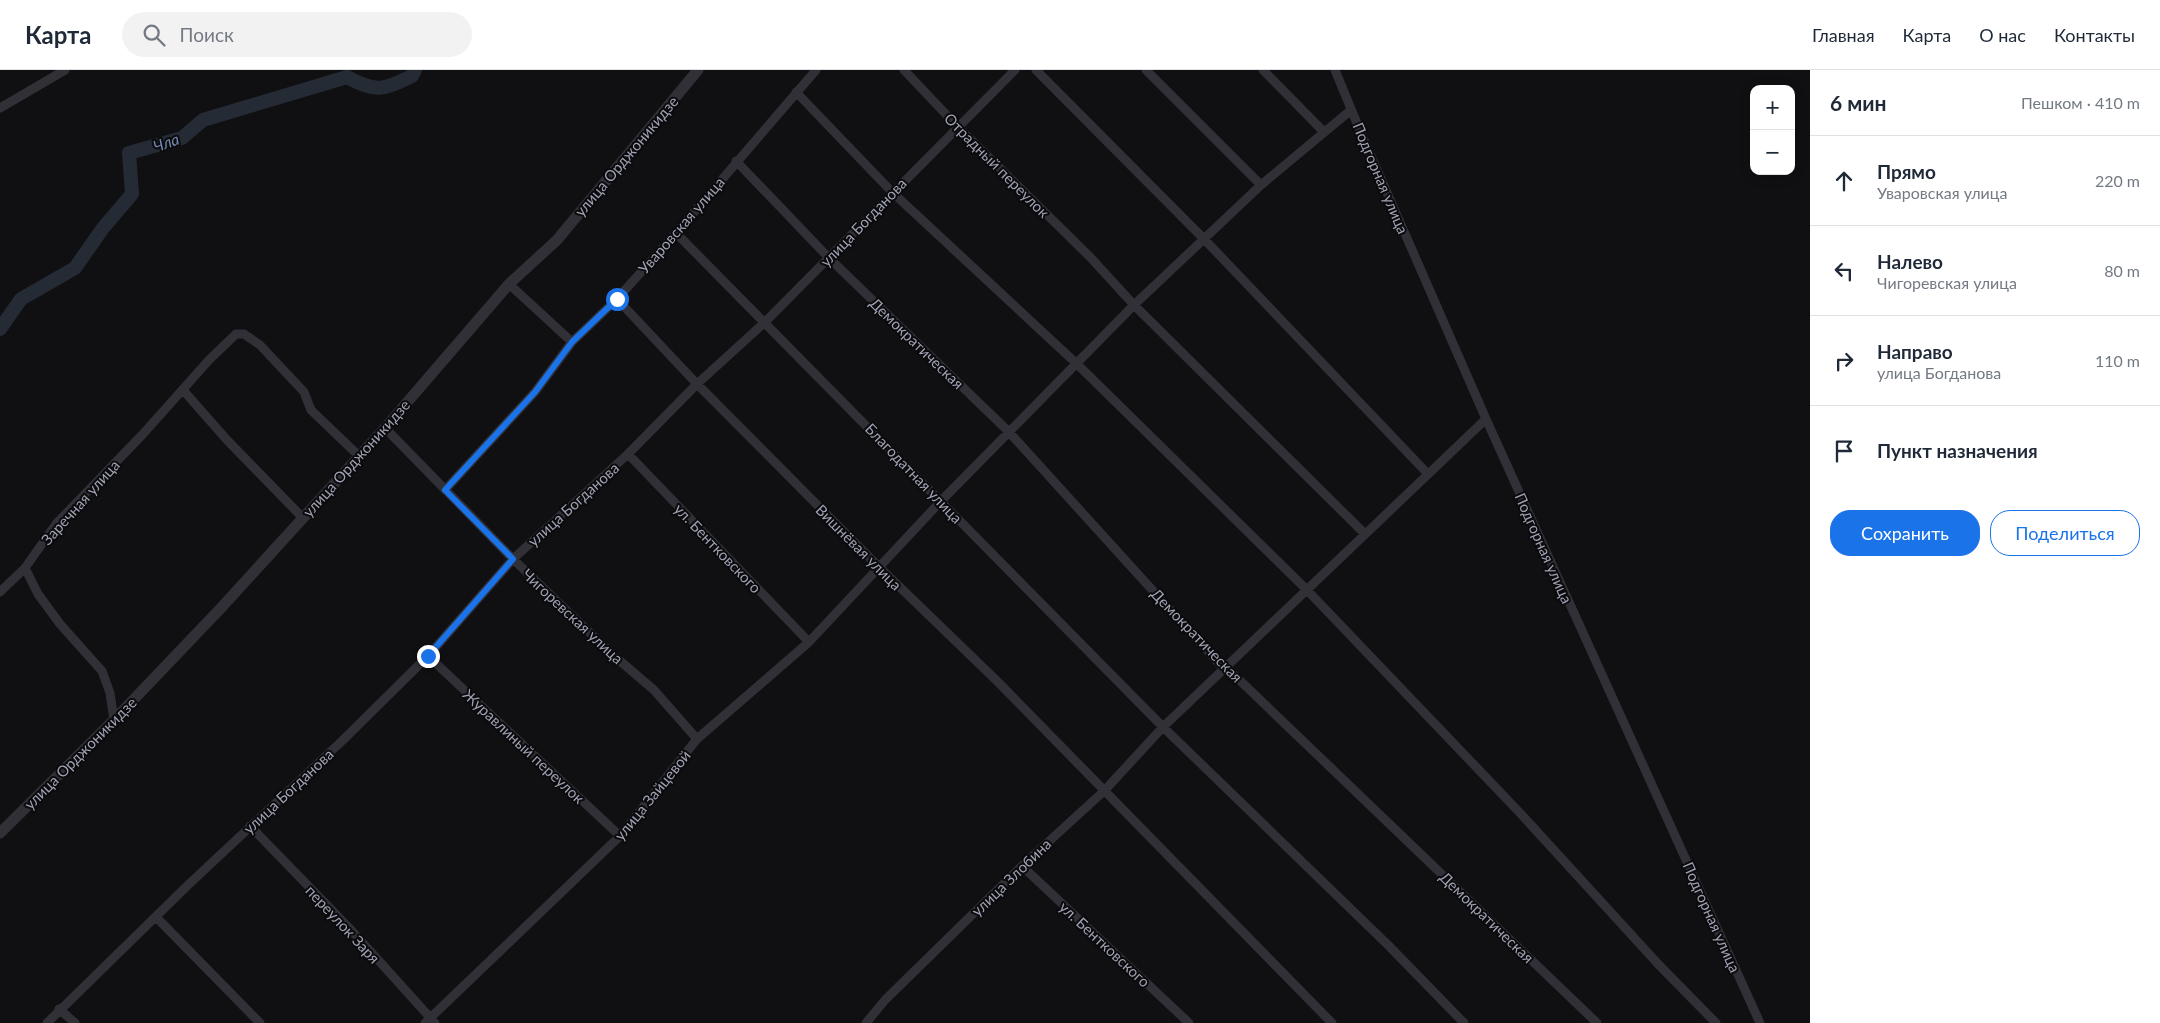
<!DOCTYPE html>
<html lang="ru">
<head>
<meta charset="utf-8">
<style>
	body { margin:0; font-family:Lato,sans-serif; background:#f2f2f3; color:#1f2937 }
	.controls { position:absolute; right:15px; top:15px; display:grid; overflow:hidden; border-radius:10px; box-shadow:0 2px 12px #0003 }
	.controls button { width:45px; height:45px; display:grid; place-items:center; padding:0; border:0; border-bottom:1px solid #e0e1e3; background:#fff; color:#1f2937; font:25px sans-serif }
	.stop { position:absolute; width:15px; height:15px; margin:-11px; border:4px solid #1a73e8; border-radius:50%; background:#fff }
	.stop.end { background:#1a73e8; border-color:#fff; box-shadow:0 1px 5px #0008 }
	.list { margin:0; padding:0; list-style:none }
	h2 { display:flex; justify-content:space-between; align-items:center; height:65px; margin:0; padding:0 20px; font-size:21px }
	h2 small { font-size:16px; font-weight:400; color:#747a83 }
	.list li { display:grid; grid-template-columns:32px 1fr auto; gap:15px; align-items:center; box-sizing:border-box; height:90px; padding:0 20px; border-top:1px solid #e0e1e3 }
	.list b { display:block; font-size:19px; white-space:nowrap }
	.list p { margin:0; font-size:16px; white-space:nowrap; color:#747a83 }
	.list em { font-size:16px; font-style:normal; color:#747a83 }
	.actions { display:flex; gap:10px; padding:15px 20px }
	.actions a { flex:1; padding:11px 0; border:1px solid #1a73e8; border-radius:20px; text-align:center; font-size:18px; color:#1a73e8 }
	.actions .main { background:#1a73e8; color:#fff }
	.icon { flex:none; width:28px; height:28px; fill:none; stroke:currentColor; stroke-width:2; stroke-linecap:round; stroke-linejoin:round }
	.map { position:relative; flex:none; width:1810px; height:953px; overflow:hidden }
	header { display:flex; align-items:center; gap:30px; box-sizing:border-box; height:70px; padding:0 25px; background:#fff; border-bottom:1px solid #e0e1e3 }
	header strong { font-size:24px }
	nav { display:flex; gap:28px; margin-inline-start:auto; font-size:18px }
	.search { width:350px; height:45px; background:#f2f2f3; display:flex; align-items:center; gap:12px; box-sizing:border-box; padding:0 18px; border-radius:28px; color:#747a83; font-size:19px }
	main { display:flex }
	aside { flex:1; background:#fff }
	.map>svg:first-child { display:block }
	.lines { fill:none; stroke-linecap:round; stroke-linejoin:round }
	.river { stroke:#252b35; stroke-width:14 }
	.minor { stroke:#303036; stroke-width:9 }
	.tertiary { stroke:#303036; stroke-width:11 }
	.route { stroke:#1a73e8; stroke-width:6 }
	.labels { text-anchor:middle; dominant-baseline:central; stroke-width:4; stroke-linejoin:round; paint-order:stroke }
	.street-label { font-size:15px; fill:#9fa2b3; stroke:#0b0a0c }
	.water-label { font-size:16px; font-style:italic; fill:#7289b2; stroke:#0b0a0c }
</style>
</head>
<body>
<header>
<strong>Карта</strong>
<div class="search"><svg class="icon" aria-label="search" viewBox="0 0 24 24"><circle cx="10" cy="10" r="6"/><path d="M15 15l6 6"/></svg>Поиск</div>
<nav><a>Главная</a><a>Карта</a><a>О нас</a><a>Контакты</a></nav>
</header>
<main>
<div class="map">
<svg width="1810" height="953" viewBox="0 0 1810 953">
	<rect width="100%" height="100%" fill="#100f11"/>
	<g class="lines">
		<!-- river -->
		<path class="river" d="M0 259 21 229 75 198 103 158 132 124 129 83 182 68 203 50 347 7C376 23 383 20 412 6L415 0"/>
		<!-- minor -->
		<path class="minor" d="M904 0 958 57 1091 188 1134 235 1365 464
			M1036 0 1204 169 1428 404
			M1146 0 1261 115
			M1263 0 1324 62
			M1335 0 1361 63 1486 349 1760 953
			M796 22 892 122 1077 294 1307 520 1521 744 1659 895 1716 953
			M0 38 65 0
			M736 91 829 188 1008 361 1224 599 1231 602 1597 953
			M676 163 1163 657 1388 875 1464 953
			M509 214 572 272
			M617 229 697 314 878 496 998 612 1332 953
			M183 320 227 370 303 448
			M385 358 513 489 613 585 654 620 697 669
			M628 384 809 572
			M445 420 535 322 572 272 617 229 676 163 816 0
			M0 522 25 498
			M428 586 620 766
			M114 650 110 623 102 601 60 554 38 524 25 498 56 454 143 364 209 290 236 264H244L260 275 304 322 311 340 359 386
			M250 756 352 861 435 953
			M1022 796 1189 953
			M156 847 260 953
			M59 939 75 953
			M47 953 187 816 343 670 428 586 513 489 628 384 697 314 765 252 1015 0
			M425 953 620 766 697 669 809 572 941 431 1134 235 1261 115 1351 40
			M866 953 885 930 1022 796 1104 721 1163 657 1486 349"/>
		<!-- tertiary -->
		<path class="tertiary" d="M0 763 114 650 221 538 385 358 509 214 557 170 698 0"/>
	</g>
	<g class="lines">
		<!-- route -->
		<path class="route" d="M428 586 513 489 445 420 535 322 572 272 617 229"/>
	</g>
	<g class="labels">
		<!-- street labels -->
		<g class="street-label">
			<text transform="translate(626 86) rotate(-50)">улица Орджоникидзе</text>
			<text transform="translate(997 95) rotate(45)">Отрадный переулок</text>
			<text transform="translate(1381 108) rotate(67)">Подгорная улица</text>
			<text transform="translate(863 152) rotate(-46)">улица Богданова</text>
			<text transform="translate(681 155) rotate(-49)">Уваровская улица</text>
			<text transform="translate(917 273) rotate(44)">Демократическая</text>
			<text transform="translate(356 388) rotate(-48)">улица Орджоникидзе</text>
			<text transform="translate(914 403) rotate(46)">Благодатная улица</text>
			<text transform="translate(80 432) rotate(-48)">Заречная улица</text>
			<text transform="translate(573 434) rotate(-42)">улица Богданова</text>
			<text transform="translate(859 477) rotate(45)">Вишнёвая улица</text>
			<text transform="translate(718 478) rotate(46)">ул. Бентковского</text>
			<text transform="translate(1544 478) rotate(66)">Подгорная улица</text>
			<text transform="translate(573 546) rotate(43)">Чигоревская улица</text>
			<text transform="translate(1197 565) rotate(46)">Демократическая</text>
			<text transform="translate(524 676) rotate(43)">Журавлиный переулок</text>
			<text transform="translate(80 683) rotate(-45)">улица Орджоникидзе</text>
			<text transform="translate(288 721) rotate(-43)">улица Богданова</text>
			<text transform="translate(652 725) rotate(-51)">улица Зайцевой</text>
			<text transform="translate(1011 807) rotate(-44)">улица Злобина</text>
			<text transform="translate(1487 847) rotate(44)">Демократическая</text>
			<text transform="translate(1712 847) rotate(66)">Подгорная улица</text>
			<text transform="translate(343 854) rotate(47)">переулок Заря</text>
			<text transform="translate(1105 874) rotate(43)">ул. Бентковского</text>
		</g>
		<!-- water labels -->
		<g class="water-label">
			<text transform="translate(166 72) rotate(-19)">Чла</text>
		</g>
	</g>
</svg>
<div class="controls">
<button>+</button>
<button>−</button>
</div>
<div class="stop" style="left:617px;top:229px"></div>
<div class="stop end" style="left:428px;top:586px"></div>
</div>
<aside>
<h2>6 мин<small>Пешком · 410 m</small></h2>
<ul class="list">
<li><svg class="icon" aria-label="ahead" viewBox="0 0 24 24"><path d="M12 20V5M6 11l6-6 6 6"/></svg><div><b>Прямо</b><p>Уваровская улица</p></div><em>220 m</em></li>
<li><svg class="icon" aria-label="left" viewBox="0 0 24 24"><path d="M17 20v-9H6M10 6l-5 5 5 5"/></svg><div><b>Налево</b><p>Чигоревская улица</p></div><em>80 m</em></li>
<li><svg class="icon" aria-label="right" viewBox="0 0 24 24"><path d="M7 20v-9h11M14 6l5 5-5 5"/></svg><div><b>Направо</b><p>улица Богданова</p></div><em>110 m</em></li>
<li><svg class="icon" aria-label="arrive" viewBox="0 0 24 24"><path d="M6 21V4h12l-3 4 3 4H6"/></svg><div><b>Пункт назначения</b></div></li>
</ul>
<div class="actions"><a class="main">Сохранить</a><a>Поделиться</a></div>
</aside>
</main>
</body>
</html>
